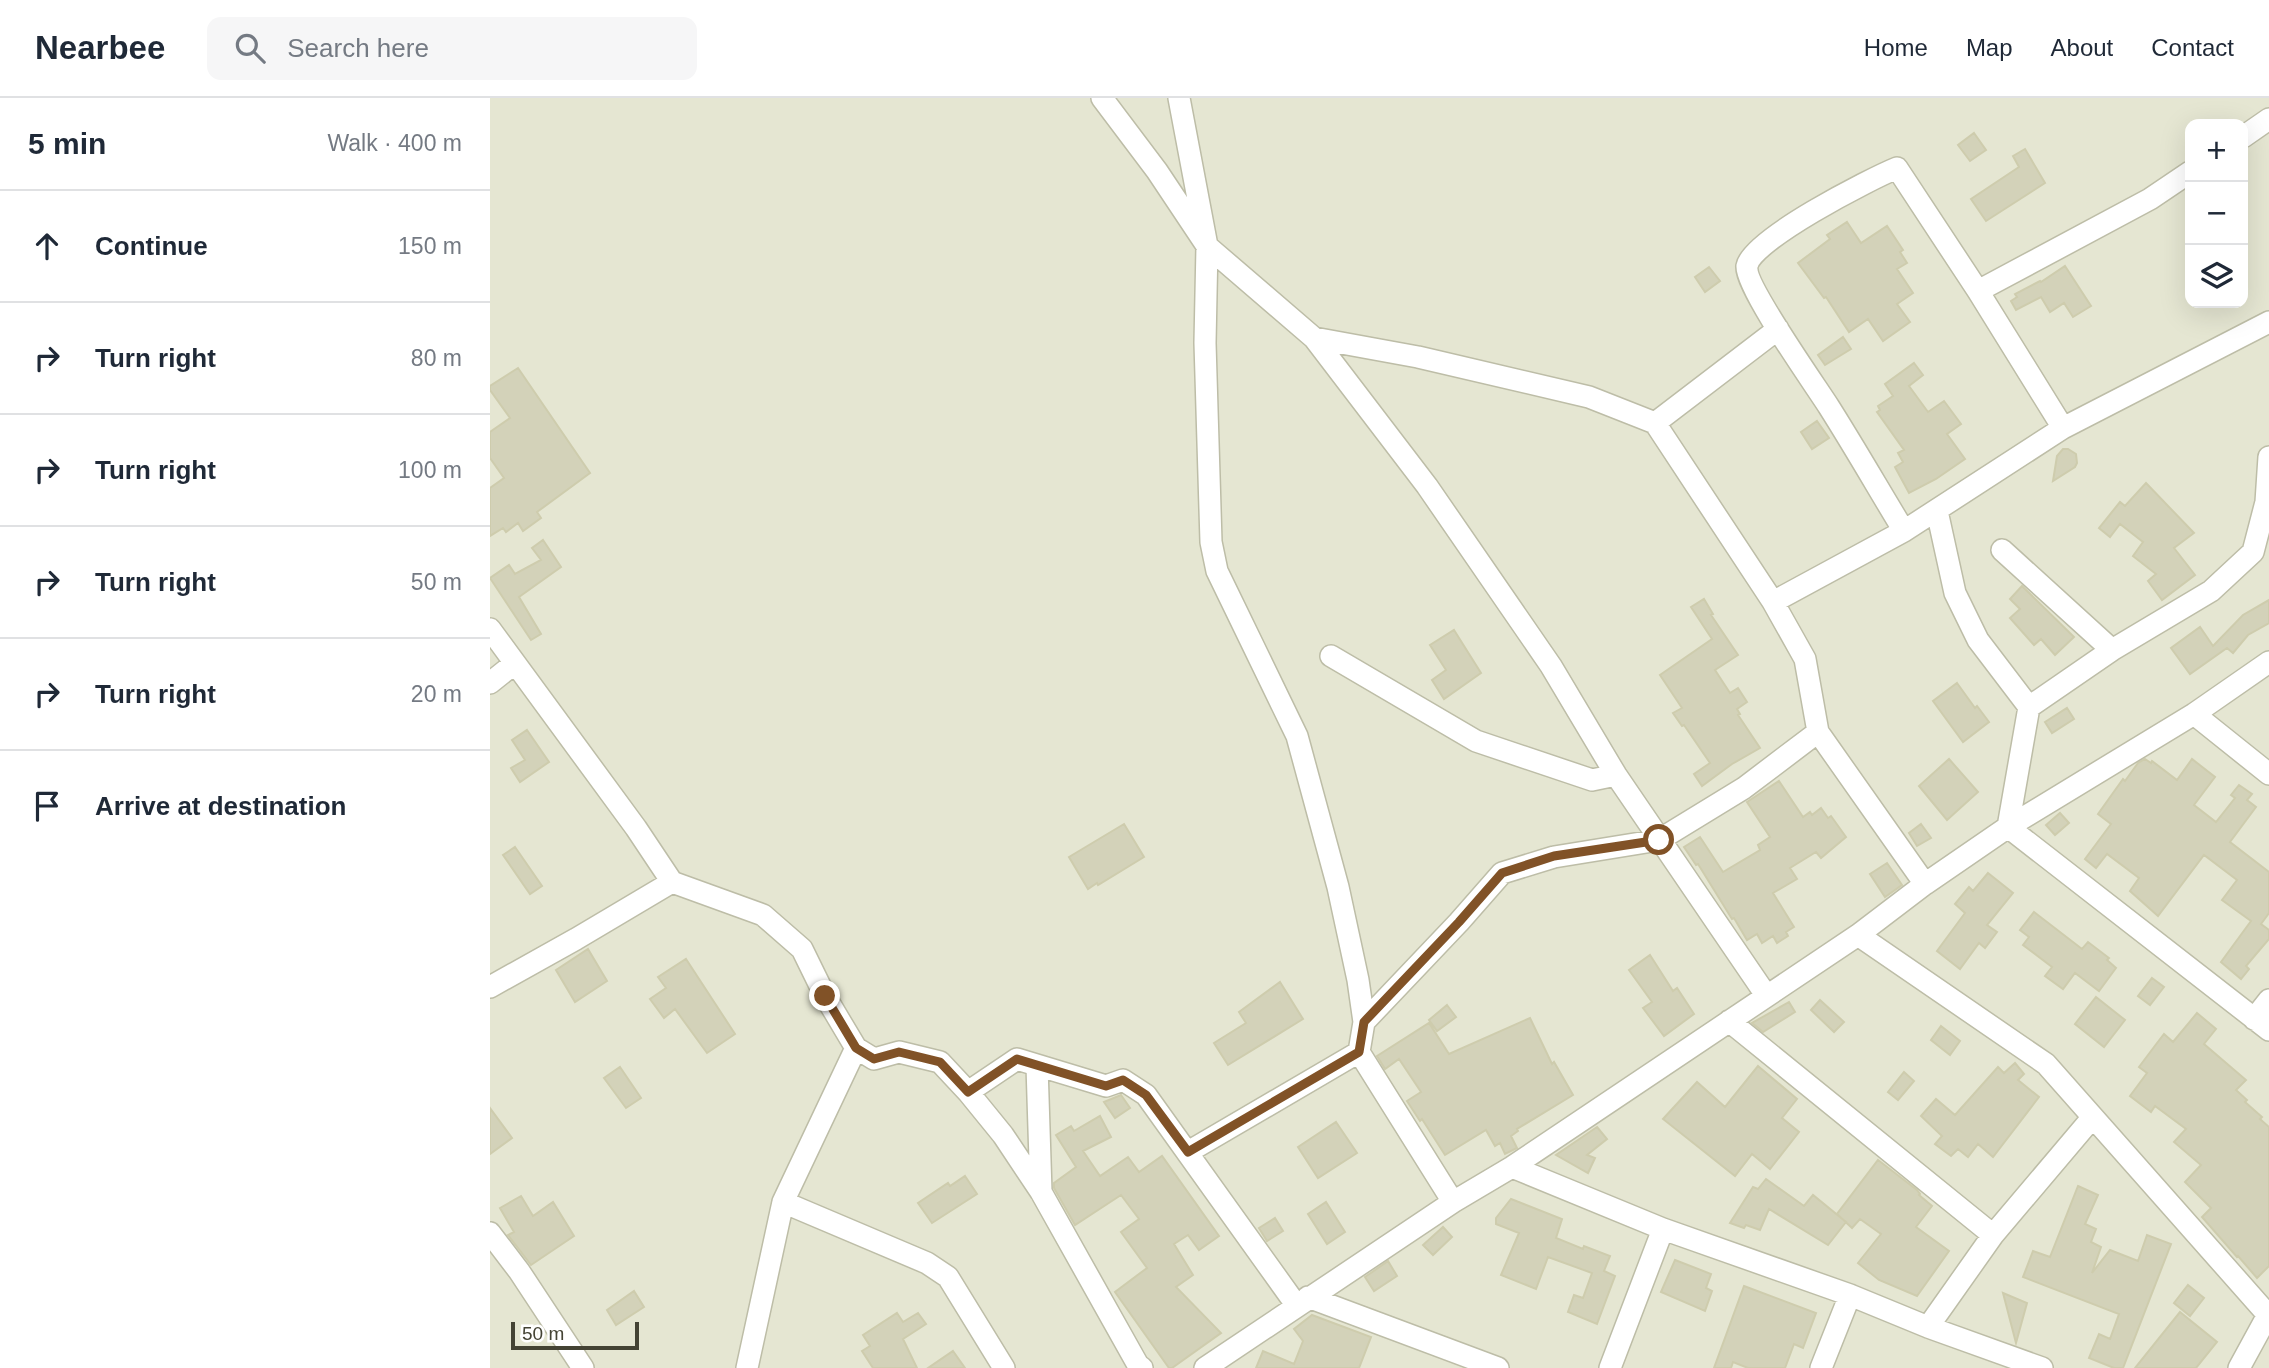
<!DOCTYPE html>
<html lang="en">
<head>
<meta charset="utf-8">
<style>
	body { margin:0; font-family:Arial,sans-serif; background:#f6f6f7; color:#1f2937 }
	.controls { position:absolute; right:21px; top:21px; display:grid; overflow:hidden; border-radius:14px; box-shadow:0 7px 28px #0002 }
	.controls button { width:63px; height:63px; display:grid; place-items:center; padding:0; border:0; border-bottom:2px solid #e0e1e3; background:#fff; color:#1f2937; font:35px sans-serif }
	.scale { position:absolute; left:21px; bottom:18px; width:128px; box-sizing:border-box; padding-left:7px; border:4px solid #444334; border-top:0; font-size:19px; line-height:24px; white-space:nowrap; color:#444334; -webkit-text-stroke:5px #fff; paint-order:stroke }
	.stop { position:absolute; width:21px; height:21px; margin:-16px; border:5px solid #815227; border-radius:50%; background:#fff }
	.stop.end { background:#815227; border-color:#fff; box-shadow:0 2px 7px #0008 }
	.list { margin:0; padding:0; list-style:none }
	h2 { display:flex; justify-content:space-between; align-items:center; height:91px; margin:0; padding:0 28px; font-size:30px }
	h2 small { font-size:23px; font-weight:400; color:#747a83 }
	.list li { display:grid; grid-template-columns:46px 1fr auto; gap:21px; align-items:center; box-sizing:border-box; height:112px; padding:0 28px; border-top:2px solid #e0e1e3 }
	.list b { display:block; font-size:26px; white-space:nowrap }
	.list em { font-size:23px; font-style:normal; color:#747a83 }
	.icon { flex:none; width:38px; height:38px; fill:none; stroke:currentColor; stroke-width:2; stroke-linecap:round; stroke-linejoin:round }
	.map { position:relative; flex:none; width:1779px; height:1270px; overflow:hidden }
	header { display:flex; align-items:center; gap:42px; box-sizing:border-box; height:98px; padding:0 35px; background:#fff; border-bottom:2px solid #e0e1e3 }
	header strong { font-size:33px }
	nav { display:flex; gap:38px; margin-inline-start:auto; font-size:24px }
	.search { width:490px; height:63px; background:#f6f6f7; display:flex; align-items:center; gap:18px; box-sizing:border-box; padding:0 24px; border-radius:14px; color:#747a83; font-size:26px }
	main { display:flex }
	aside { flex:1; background:#fff }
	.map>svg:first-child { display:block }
	.residential { fill:#e5e6d2; fill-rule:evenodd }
	.building { fill:#d3d2b9; stroke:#ceccad; stroke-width:2 }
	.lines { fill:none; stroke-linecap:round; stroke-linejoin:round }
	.minor-casing { stroke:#bdbda7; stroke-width:24 }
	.minor { stroke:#fff; stroke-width:21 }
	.route { stroke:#815227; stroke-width:9 }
</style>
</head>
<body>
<header>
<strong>Nearbee</strong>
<div class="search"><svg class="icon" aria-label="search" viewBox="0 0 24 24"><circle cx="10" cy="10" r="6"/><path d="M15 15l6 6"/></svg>Search here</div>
<nav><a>Home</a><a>Map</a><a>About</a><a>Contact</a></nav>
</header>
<main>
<aside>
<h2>5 min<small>Walk · 400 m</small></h2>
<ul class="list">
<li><svg class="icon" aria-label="ahead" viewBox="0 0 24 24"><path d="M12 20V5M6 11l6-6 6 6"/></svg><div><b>Continue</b></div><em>150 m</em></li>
<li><svg class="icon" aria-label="right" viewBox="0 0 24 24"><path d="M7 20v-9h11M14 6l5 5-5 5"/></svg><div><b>Turn right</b></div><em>80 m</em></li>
<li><svg class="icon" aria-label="right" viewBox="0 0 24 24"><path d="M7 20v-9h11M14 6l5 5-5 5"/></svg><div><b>Turn right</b></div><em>100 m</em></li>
<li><svg class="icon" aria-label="right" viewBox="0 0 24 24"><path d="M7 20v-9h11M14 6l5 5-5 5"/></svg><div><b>Turn right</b></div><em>50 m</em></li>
<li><svg class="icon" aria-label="right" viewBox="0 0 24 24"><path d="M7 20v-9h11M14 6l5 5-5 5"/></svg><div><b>Turn right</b></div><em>20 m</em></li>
<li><svg class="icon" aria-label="arrive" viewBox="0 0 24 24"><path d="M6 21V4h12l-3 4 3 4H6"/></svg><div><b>Arrive at destination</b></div></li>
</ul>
</aside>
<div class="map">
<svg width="1779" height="1270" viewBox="0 0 1779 1270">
	<rect width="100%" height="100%" fill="#f1f2e4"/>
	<!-- residential -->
	<path class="residential" d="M0 0H1779V1270H0ZM1700 26H1753V205H1700Z"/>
	<!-- building -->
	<path class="building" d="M1484 35 1496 52 1480 63 1468 47Z
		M1535 51 1555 85 1496 123 1481 101 1529 69 1523 58Z
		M1357 124 1371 145 1397 128 1413 152 1410 154 1417 165 1407 171 1423 195 1407 206 1420 224 1393 243 1378 221 1359 234 1336 199 1334 200 1308 165 1340 141 1337 137Z
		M1575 168 1601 208 1583 219 1574 205 1560 214 1551 199 1526 212 1521 203 1527 199 1525 196 1550 183 1551 184Z
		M1219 169 1230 183 1215 194 1205 179Z
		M1353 239 1361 251 1335 267 1328 257Z
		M1424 265 1433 277 1419 288 1438 314 1454 303 1471 326 1457 336 1475 361 1446 381 1419 395 1405 369 1413 364 1408 355 1414 352 1387 314 1390 312 1388 308 1403 298 1395 286Z
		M28 270 100 375 47 414 51 420 33 433 28 425 16 434 13 430 0 438V390L14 380 0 360V334L20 320 0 292V288Z
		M1327 323 1339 340 1322 351 1311 334Z
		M1573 351H1578L1586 356 1587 365 1585 369 1563 383 1567 358Z
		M1656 385 1704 435 1684 450 1705 477 1672 502 1658 483 1666 476 1643 458 1653 444 1630 426 1620 439 1609 430 1630 404 1635 408Z
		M53 442 71 469 29 499 51 536 41 542 0 480 19 467 25 476 51 462 42 450Z
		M1532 488 1584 539 1565 557 1551 541 1544 547 1520 520 1530 511 1520 501Z
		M1214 501 1223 516 1221 517 1248 557 1225 572 1240 595 1248 590 1257 604 1247 611 1250 616 1248 617 1270 650 1242 666 1212 688 1204 676 1220 665 1194 627 1192 628 1183 615 1192 610 1170 577 1222 541 1201 509Z
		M1779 502V525L1758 537 1743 555 1737 550 1700 576 1681 550 1710 529 1723 548 1753 517Z
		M964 532 991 575 954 601 942 582 956 572 940 547Z
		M1467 585 1485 610 1487 608 1499 624 1473 644 1443 603Z
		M1577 610 1584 621 1562 635 1555 624Z
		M37 632 59 664 30 684 21 670 35 662 22 642Z
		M1459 661 1488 694 1457 722 1429 688Z
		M1655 661 1661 665 1662 663 1687 682 1702 661 1725 679 1704 707 1726 724 1745 700 1741 697 1749 687 1762 696 1757 702 1766 709 1740 744 1779 774V815L1771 826 1779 832V841L1756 868 1759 871 1751 881 1731 864 1761 823 1732 802 1747 782 1714 757 1668 818 1640 793 1649 780 1617 756 1606 770 1595 761 1621 726 1608 716 1633 681 1635 683 1648 665Z
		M1289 683 1313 719 1320 714 1322 717 1331 710 1338 720 1341 718 1356 739 1331 760 1326 754 1300 770 1307 781 1283 795 1304 829 1296 834 1298 838 1287 845 1283 838 1272 845 1267 836 1257 842 1244 820 1242 821 1208 766 1206 767 1194 749 1210 739 1233 774 1270 752 1268 747 1280 739 1257 704Z
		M1570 715 1579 725 1565 737 1556 727Z
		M634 726 654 759 608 787 607 785 598 791 579 759Z
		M1431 726 1441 740 1427 748 1419 735Z
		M25 749 52 788 40 796 13 757Z
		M1397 765 1412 787 1395 799 1380 776Z
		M1498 775 1523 795 1497 827 1507 834 1495 850 1489 845 1470 871 1447 853 1475 815 1465 806 1479 789 1483 793Z
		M1544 814 1592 851 1598 844 1619 860 1617 862 1626 870 1609 893 1585 875 1573 891 1555 878 1562 869 1533 847 1539 839 1530 832Z
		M98 851 117 883 85 904 66 872Z
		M1160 857 1183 893 1187 890 1204 916 1174 938 1153 910 1162 904 1139 872Z
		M196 861 245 936 217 955 185 911 174 920 160 901 176 890 168 879Z
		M1662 880 1674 889 1660 907 1648 898Z
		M790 884 813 921 738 967 724 945 756 925 749 914Z
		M1606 899 1635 922 1614 949 1585 926Z
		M1330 902 1354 924 1344 934 1321 912Z
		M1299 904 1305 914 1273 934 1262 925Z
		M957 907 966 919 947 933 939 922Z
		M1707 915 1726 931 1714 946 1756 982 1746 992 1757 1002 1755 1004 1772 1019 1770 1021 1779 1029V1168L1767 1180 1748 1158 1747 1159 1712 1119 1721 1110 1695 1084 1711 1067 1684 1044 1696 1031 1665 1008 1661 1014 1640 998 1657 975 1649 969 1664 949 1674 936 1683 944Z
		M1040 920 1062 966 1064 964 1083 997 1027 1031 1028 1033 1021 1038 1027 1050 1015 1056 1010 1045 1005 1048 996 1032 955 1057 932 1021 930 1023 917 1003 931 994 909 961 895 971 887 958 939 925 959 956Z
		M1451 928 1470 943 1460 957 1441 942Z
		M1525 965 1534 976 1528 982 1549 999 1503 1059 1488 1046 1478 1059 1468 1051 1461 1058 1445 1046 1452 1038 1431 1018 1446 1001 1465 1017 1508 969 1514 975Z
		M1268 968 1307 1001 1292 1020 1309 1034 1280 1071 1262 1056 1245 1078 1173 1021 1207 984 1235 1009Z
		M130 969 151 1000 136 1010 114 980Z
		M1414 974 1424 983 1408 1002 1398 994Z
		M631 997 640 1010 625 1020 614 1004Z
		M0 1010 22 1040 0 1056Z
		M610 1018 621 1039 593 1053 610 1078 638 1059 649 1074 672 1058 729 1138 709 1152 698 1137 684 1146 703 1177 686 1189 731 1235 682 1270H679L625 1194 657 1170 631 1134 649 1121 631 1097 585 1127 564 1090V1085L586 1069 566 1037 581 1028 584 1033Z
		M846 1024 867 1055 828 1080 808 1049Z
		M1107 1029 1117 1041 1097 1057 1105 1060 1098 1075 1066 1057Z
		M1388 1062 1427 1092 1430 1096 1429 1097 1442 1108 1426 1129 1459 1153 1427 1198 1389 1182 1368 1165 1391 1136 1370 1121 1362 1130 1347 1116Z
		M475 1078 487 1096 442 1125 428 1105 458 1085 460 1088Z
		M1276 1081 1314 1108 1323 1097 1356 1124 1338 1147 1279 1111 1270 1132 1256 1127 1254 1130 1240 1125 1263 1089 1268 1091Z
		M1588 1088 1608 1097 1595 1126 1606 1131 1601 1144 1611 1149 1602 1175 1620 1152 1648 1163 1657 1137 1681 1146 1633 1270H1624L1599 1260 1609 1236 1620 1241 1629 1216 1533 1179 1543 1153 1560 1159Z
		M31 1098 43 1118 63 1104 84 1138 41 1167 18 1137 24 1134 10 1110Z
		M1021 1101 1072 1121 1066 1140 1093 1151 1094 1148 1120 1158 1114 1173 1125 1178 1107 1226 1078 1214 1084 1197 1093 1200 1102 1175 1058 1159 1046 1191 1011 1177 1029 1135 1006 1126V1120Z
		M836 1104 855 1134 837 1146 818 1116Z
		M785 1120 793 1133 777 1143 769 1130Z
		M953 1129 962 1139 943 1157 933 1147Z
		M1185 1162 1221 1176 1216 1190 1222 1193 1215 1213 1171 1194Z
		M898 1163 907 1178 884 1193 875 1179Z
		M1698 1187 1714 1200 1700 1218 1684 1205Z
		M1254 1188 1326 1215 1313 1250 1304 1246 1295 1270H1258L1243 1264 1241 1270H1224Z
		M144 1193 154 1209 126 1227 117 1212Z
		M1513 1195 1537 1205 1526 1245Z
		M1690 1214 1727 1244 1706 1270H1645Z
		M407 1215 413 1224 428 1215 436 1226 413 1241 427 1270H383L372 1253 380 1248 373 1237Z
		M822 1217 881 1239 869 1270H766L773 1253 804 1266 813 1243 804 1231Z
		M463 1253 475 1270H438Z"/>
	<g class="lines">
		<!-- minor casing -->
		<g class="minor-casing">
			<path id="minor" d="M612 0 667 73 717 148 824 240 937 388 1061 568 1126 677 1276 897
				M689 0 717 148 715 245 721 444 727 473 807 638 848 789 868 882 874 924 869 954 963 1104
				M1753 39 1779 21
				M1488 193 1660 101 1700 74
				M824 240 928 259 1099 299 1165 325 1283 504 1315 561 1328 634 1435 786
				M1165 325 1288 231
				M1447 413 1465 495 1488 542 1539 609 1518 729 1779 932
				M1414 433C1389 392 1365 350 1339 309 1325 287 1254 187 1257 168 1261 142 1380 81 1407 70L1488 193 1573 330 1779 224
				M1512 452 1622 552
				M1283 504 1414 433 1573 330
				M0 531 146 730 182 784 273 817 312 851 335 898 366 950 384 961 409 954 450 964 478 994 527 961 616 988 633 982 656 997 807 1208
				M841 558 986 643 1102 682 1126 677
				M0 585 25 565
				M1539 609 1622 552 1721 493 1763 454 1776 404 1779 359
				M1704 616 1779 676
				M1368 837 1556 966 1779 1218
				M0 889 86 841 182 784
				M1764 921 1779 902
				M1239 923 1503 1137 1438 1229
				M874 924 969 824 1012 775 1064 759 1169 742 1254 690 1328 634
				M547 968 551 1094 648 1267 652 1270
				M478 994 513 1037 551 1094
				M698 1054 869 954
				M1022 1069 1173 1131 1360 1197 1438 1229 1552 1270
				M293 1104 437 1165 458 1179 514 1270
				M0 1135 29 1173 93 1270
				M1503 1137 1602 1020
				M818 1199 1008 1270
				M257 1270 293 1104 366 950
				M715 1270 963 1104 1022 1069 1368 837 1435 786 1518 729 1704 616 1779 564
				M1120 1270 1173 1131
				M1331 1270 1360 1197
				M1749 1270 1779 1215"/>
		</g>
		<!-- minor -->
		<use href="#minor" class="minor"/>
	</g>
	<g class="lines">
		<!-- route -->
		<path class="route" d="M335 898 366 950 384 961 409 954 450 964 478 994 527 961 616 988 633 982 656 997 698 1054 869 954 874 924 969 824 1012 775 1064 758 1169 742"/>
	</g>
</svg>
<div class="controls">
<button>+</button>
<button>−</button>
<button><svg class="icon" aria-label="layers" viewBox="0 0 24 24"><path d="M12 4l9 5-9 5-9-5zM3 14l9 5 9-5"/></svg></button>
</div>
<div class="scale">50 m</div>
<div class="stop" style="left:1169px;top:742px"></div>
<div class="stop end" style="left:335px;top:898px"></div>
</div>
</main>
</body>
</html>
